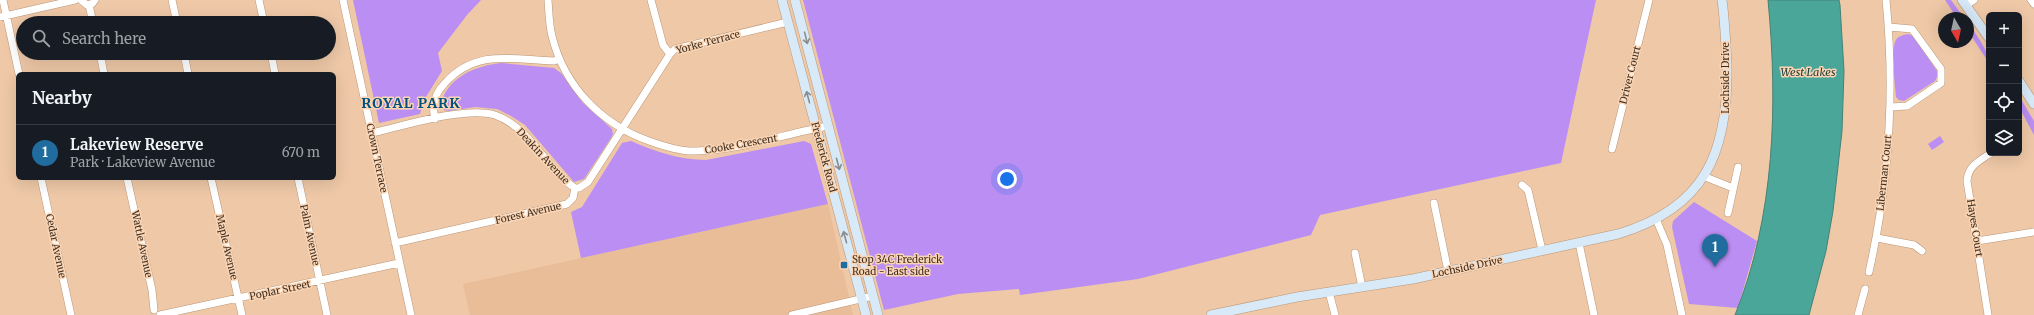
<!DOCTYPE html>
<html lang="en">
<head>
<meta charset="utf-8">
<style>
	body { margin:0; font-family:Merriweather,serif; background:#20242c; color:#f1f3f6 }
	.controls { position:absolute; right:12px; top:12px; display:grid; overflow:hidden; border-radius:6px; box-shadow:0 4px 16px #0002 }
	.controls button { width:36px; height:36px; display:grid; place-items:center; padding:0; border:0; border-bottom:1px solid #363941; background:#171b24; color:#f1f3f6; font:20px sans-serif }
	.compass { position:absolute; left:1938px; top:12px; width:36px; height:36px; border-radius:50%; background:#171b24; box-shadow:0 4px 16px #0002; rotate:171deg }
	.you { position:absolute; left:1007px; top:179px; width:14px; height:14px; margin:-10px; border:3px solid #fff; border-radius:50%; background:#1a73e8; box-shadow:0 0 0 6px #1a73e833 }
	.badge { display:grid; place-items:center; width:26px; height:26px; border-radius:50%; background:#216c9f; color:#fff; font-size:13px; font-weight:700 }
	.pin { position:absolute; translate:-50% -33px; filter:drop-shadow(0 1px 2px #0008) }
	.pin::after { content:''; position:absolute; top:21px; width:14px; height:12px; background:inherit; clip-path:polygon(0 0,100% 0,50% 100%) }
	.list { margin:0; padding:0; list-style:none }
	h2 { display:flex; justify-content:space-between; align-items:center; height:52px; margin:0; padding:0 16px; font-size:17px }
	h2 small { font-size:13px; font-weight:400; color:#9ea1a6 }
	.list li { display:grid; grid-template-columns:26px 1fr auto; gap:12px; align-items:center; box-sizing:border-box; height:56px; padding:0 16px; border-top:1px solid #363941 }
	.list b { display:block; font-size:15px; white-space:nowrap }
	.list p { margin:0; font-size:13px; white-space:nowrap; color:#9ea1a6 }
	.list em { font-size:13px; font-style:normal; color:#9ea1a6 }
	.icon { flex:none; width:22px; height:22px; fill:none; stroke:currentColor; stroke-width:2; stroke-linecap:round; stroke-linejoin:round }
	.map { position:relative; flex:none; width:2034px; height:315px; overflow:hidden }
	.search { position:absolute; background:#171b24; box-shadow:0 4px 16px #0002; left:16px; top:16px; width:320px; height:44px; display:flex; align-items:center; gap:10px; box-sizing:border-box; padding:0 14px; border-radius:22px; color:#9ea1a6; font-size:15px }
	.panel { position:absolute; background:#171b24; box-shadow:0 4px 16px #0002; left:16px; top:72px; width:320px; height:108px; border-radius:6px }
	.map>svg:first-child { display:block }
	.built { fill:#e8bd97 }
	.green { fill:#bb8ef3 }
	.water { fill:#4ba69a; stroke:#478276 }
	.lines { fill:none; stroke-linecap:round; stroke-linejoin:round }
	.street-casing { stroke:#bb9777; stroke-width:8 }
	.secondary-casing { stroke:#bb9777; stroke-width:10 }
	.street { stroke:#fff; stroke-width:7 }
	.secondary { stroke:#d8e9f7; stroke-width:9 }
	.oneway { stroke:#8b8c8c }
	.poi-dot { fill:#216c9f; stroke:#fbd5b4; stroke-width:1.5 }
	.labels { text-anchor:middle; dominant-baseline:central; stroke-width:3; stroke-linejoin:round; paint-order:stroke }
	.street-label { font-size:10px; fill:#3e2f22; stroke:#fbd5b4 }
	.poi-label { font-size:10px; fill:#3e2f22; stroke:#fbd5b4; text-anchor:start }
	.water-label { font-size:11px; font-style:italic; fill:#1e3b37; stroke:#fbd5b4 }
	.district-label { font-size:14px; font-weight:bold; letter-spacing:1px; fill:#01507d; stroke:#fbd5b4 }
</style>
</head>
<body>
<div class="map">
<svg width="2034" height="315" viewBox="0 0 2034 315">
	<rect width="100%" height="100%" fill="#eec8a7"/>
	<!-- built -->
	<path class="built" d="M828 204 853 315H470L463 284Z"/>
	<!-- green -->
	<path class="green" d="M353 0H481L467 15 438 53 442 71 424 100 420 114 379 123Z
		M803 0H1596L1561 163 1320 215 1311 235 1138 279 1020 295 1019 289 958 294 884 310Z
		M1945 0H1951L1964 18H1957Z
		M1968 23C1975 33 1989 51 1989 63L1968 31Z
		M1908 34 1913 36 1937 71V77L1935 81 1904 101 1899 100 1896 97C1895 83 1891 55 1895 42 1897 36 1903 35 1908 34Z
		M501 63 554 68 561 73 583 103 612 129 613 134 611 138 584 179 574 182 525 125 511 116 497 109 475 107 449 111 444 110 440 106C447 77 475 66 501 63Z
		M2019 96 2034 121V135L2019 107Z
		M1940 136 1944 142 1932 150 1928 144Z
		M631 141C654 151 680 160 706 160L804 141 811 144 828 204 581 258 571 212 582 207 622 143Z
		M1694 202 1757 241 1738 308 1689 304 1672 227 1673 221Z"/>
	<!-- water -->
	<path class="water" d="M1768 0H1839L1840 5 1844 71 1842 131 1833 211 1826 251 1809 315H1735C1775 216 1778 104 1768 0Z"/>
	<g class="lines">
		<!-- street casing -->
		<g class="street-casing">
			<path id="street" d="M3 0 19 74
				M81 0 87 5 92 4 95 0
				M172 0 177 23
				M259 0 264 23
				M343 0 411 315
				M548 0C549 12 549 25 552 36 564 86 601 124 649 141 663 146 681 152 696 151 741 150 784 134 828 126
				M651 0 663 45 670 54
				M2031 0 2034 4
				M89 5 93 23
				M1966 5 1974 0
				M0 17 75 0
				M1889 27 1912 29 1941 69V83L1907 106 1891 107
				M100 53 104 74
				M184 53 188 74
				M271 53 275 74
				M435 119C431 104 435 93 445 83 477 48 513 60 554 61L559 59
				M372 133C404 126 464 106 495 115 506 119 517 127 525 135 541 151 557 177 575 188
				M1612 149 1649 0
				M1703 176 1733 188
				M41 178 71 315
				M127 178 152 290 154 310
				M211 178 242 315
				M298 178 327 315
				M1522 185 1528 190 1542 250
				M1434 203 1448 271
				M1728 213 1738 167
				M1656 219 1667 245 1682 315
				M1877 238 1914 245 1922 251
				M1977 241 2034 232
				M395 243 567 204 573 198 575 188H579L588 182 670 54 675 49 788 22
				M1579 243 1594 315
				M1355 253 1362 287
				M1869 272C1889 183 1895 91 1886 0
				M1329 292 1335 315
				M160 315 399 263
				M792 315 873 296
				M1858 315 1865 289
				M1988 315 1967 181C1968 166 1979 161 1991 153"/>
		</g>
		<!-- secondary casing -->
		<g class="secondary-casing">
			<path id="secondary" d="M782 0 866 315
				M795 0 878 315
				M1962 0 1989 38
				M2019 81 2034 104
				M1211 315 1297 297 1413 279 1618 234C1705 208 1728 153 1727 67 1726 45 1725 22 1722 0"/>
		</g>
		<!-- street -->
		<use href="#street" class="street"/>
		<!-- secondary -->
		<use href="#secondary" class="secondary"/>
	</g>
	<!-- one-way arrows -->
	<defs><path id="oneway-shaft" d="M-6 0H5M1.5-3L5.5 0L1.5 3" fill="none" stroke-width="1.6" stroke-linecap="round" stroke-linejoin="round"/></defs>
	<g class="oneway">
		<use href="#oneway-shaft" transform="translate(806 38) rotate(76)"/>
		<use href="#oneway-shaft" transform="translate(808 97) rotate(-105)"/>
		<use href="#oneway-shaft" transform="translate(838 164) rotate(75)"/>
		<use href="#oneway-shaft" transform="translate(845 237) rotate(-105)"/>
	</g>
	<!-- markers -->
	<rect class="poi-dot" x="840" y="261" width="8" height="8" rx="2"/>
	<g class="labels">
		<!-- street labels -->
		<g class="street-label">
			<text transform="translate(708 42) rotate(-15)">Yorke Terrace</text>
			<text transform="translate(1630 75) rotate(-76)">Driver Court</text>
			<text transform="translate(1725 78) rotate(-90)">Lochside Drive</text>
			<text transform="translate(741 144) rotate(-10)">Cooke Crescent</text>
			<text transform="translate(543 156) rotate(47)">Deakin Avenue</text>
			<text transform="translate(824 157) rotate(75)">Frederick Road</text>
			<text transform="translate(377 158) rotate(78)">Crown Terrace</text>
			<text transform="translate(1884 173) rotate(-84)">Liberman Court</text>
			<text transform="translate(528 213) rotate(-13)">Forest Avenue</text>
			<text transform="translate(1975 228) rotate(81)">Hayes Court</text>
			<text transform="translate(310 235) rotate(78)">Palm Avenue</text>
			<text transform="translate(142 244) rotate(78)">Wattle Avenue</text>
			<text transform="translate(56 246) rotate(78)">Cedar Avenue</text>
			<text transform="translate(227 247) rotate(77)">Maple Avenue</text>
			<text transform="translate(1467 267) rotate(-12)">Lochside Drive</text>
			<text transform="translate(280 290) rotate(-12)">Poplar Street</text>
		</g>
		<!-- poi labels -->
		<g class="poi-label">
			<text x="852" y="259">Stop 34C Frederick<tspan x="852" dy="12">Road - East side</tspan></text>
		</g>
		<!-- water labels -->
		<g class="water-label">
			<text x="1808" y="72">West Lakes</text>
		</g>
		<!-- district labels -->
		<g class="district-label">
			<text x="411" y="103">ROYAL PARK</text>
		</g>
	</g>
</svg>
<div class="controls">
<button>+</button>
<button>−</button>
<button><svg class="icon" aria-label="locate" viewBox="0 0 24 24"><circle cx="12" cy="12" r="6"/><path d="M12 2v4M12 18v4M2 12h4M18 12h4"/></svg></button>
<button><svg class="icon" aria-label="layers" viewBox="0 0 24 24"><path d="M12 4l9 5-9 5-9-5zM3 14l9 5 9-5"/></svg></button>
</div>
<svg class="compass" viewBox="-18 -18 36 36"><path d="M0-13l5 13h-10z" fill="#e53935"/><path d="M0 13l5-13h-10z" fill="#9ea1a6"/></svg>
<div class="you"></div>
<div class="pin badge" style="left:1715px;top:267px">1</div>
<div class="search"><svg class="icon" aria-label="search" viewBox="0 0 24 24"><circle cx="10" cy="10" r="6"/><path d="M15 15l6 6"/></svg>Search here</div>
<section class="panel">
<h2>Nearby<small></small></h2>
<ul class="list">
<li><span class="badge">1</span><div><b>Lakeview Reserve</b><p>Park · Lakeview Avenue</p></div><em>670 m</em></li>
</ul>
</section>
</div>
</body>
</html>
